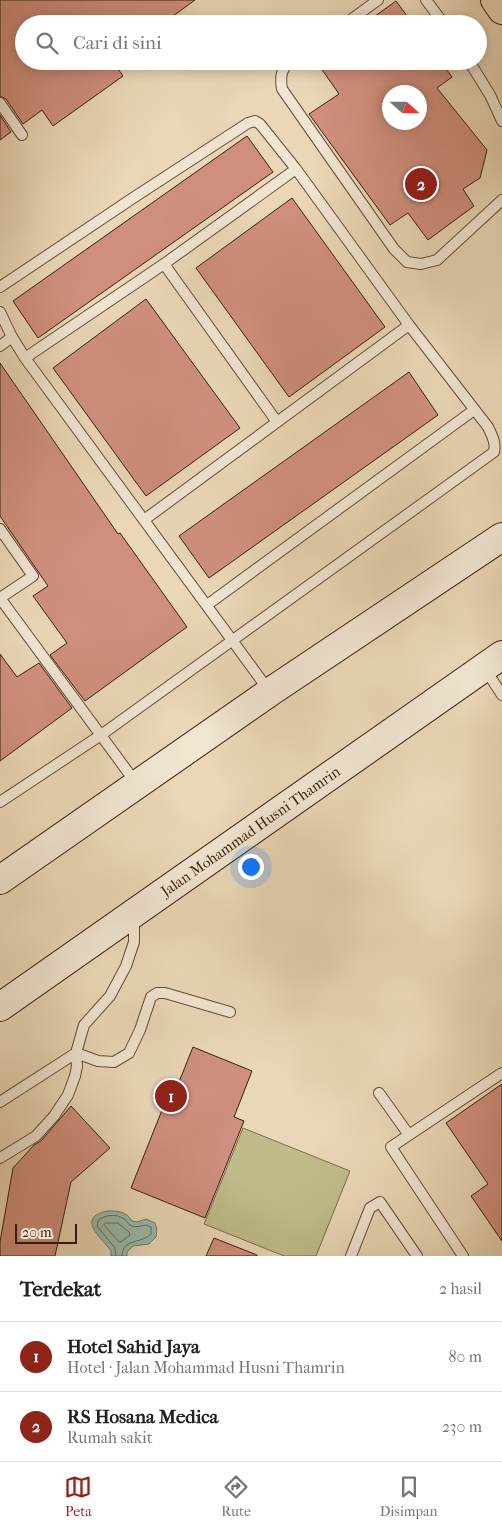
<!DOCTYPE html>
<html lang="id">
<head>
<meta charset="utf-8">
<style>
	body { margin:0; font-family:"IM FELL French Canon",serif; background:#f6f6f6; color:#202124 }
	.compass { position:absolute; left:382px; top:85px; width:45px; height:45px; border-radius:50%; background:#fff; box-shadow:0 2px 12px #0003; rotate:111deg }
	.scale { position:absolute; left:15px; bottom:12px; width:62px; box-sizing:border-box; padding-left:5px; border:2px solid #391d0e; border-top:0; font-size:14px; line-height:18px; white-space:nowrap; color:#391d0e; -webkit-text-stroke:4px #f1e5d0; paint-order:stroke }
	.you { position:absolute; left:250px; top:866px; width:18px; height:18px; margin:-12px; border:4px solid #fff; border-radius:50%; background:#1a73e8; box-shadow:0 0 0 8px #1a73e833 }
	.badge { display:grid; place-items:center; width:32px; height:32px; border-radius:50%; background:#8f2418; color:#fff; font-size:16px; font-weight:700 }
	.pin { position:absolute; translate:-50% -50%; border:2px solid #fff; box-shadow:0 1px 5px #0006 }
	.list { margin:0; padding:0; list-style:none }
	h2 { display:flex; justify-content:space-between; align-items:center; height:65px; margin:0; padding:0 20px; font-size:21px }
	h2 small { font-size:16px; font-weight:400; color:#757577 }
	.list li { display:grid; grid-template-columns:32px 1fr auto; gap:15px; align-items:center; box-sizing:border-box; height:70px; padding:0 20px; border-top:1px solid #e0e0e0 }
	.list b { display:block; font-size:19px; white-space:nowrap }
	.list p { margin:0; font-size:16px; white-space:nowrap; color:#757577 }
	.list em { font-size:16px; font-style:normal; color:#757577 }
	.icon { flex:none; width:28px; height:28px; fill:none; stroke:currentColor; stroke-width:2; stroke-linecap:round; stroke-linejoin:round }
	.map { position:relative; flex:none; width:502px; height:1256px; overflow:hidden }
	.search { position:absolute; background:#fff; box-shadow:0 2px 12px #0003; left:15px; right:15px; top:15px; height:55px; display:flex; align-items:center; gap:12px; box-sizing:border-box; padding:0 18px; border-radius:28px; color:#757577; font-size:19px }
	.sheet { height:205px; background:#fff }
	nav { display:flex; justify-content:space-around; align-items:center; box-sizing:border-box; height:70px; border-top:1px solid #e0e0e0; background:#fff; font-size:14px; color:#757577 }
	nav a { display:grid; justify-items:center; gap:2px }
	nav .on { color:#8f2418 }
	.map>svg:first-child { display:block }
	.green { fill:#bfbc89; stroke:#7c6c4c }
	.water { fill:#99baa9; stroke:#737b6b }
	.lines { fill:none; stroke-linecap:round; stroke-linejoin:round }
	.shore { stroke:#696c5c; stroke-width:1 }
	.building { fill:#d08f7e; stroke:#391d0e; fill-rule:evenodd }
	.lane-casing { stroke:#654c38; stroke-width:12 }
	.secondary-casing { stroke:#391d0e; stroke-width:30 }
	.primary-casing { stroke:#391d0e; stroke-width:30 }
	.lane { stroke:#f1e5d0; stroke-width:10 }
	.secondary { stroke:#f1e5d0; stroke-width:28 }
	.primary { stroke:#ead7b7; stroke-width:28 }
	.labels { text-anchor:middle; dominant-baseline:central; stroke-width:4; stroke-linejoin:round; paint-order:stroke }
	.street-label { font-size:15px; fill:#391d0e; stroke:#f1e5d0 }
</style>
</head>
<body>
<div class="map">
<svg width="502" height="1256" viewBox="0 0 502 1256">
	<rect width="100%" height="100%" fill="#ead7b7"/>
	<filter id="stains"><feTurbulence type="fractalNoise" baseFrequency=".004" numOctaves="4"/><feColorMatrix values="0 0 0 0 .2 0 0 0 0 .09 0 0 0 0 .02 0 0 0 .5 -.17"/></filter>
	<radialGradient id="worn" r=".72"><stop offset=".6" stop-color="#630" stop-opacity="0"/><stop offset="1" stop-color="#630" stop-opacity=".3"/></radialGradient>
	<!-- green -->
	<path class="green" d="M243 1128 350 1171 316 1256H284L204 1224Z"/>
	<!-- water -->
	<path class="water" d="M107 1211C118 1211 126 1211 132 1221L137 1222 146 1219 155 1223 157 1230 156 1237 149 1244 133 1246 127 1252V1256H111V1251C102 1238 75 1218 107 1211Z"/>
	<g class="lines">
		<!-- shore -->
		<path class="shore" d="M106 1223H118L129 1232 130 1235 121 1242H119L104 1225Z
			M116 1256 115 1248 97 1226 98 1221C103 1215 117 1213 124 1219 128 1221 126 1222 130 1225 135 1228 141 1226 146 1225L151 1227V1234C142 1244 122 1238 122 1256"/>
	</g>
	<!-- building -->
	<path class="building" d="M0 0H195L162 24H24V61H113L123 76 53 126 42 110 23 124 6 99 0 96Z
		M396 1 413 24H364Z
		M316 61H441L452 77 437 88 487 150 480 178 463 189 474 206 428 240 408 213 390 225 309 114 339 94ZM390 92H420V122H390Z
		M0 115 11 132 0 140Z
		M247 136 273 172 38 338 13 301Z
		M292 198 385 327 289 397 196 268Z
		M146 299 240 428 146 496 53 368Z
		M0 363 118 534 120 533 187 627 85 701 50 655 67 643 33 596 48 586 0 516Z
		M409 372 438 415 209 578 179 536Z
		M0 654 17 677 39 663 72 708 0 761Z
		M193 1047 252 1071 234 1117 244 1121 205 1218 131 1188 168 1095 173 1097Z
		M502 1084V1241L471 1196 488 1184 446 1123Z
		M71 1106 110 1148 71 1182 55 1256H0V1242L13 1168 34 1145 41 1141Z
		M214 1238 257 1255V1256H206Z"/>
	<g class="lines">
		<!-- lane casing -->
		<g class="lane-casing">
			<path id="lane" d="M426 0 444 24
				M345 24 378 0
				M291 61C281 68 280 77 282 89L394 249 407 262 421 264 437 260 502 200
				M469 61 490 95 502 121
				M0 103 22 135
				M164 264 277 422
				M0 287 133 198 248 123 255 121 260 124 296 169 409 325 488 427C492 436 496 442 494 452L101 735 0 802
				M0 312 12 337 25 358 270 692
				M0 346 12 337
				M25 358 164 264 296 169
				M144 520 409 325
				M0 529 33 576 0 598
				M0 598 136 783
				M207 605 474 410
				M485 669 502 695
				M379 1093 409 1135
				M0 1102 76 1053 98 1061 114 1062 129 1053 140 1030 151 997 157 993H165L230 1012
				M0 1158 36 1136 54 1116 68 1095 75 1076 77 1066 76 1053 84 1025 110 996 126 966 134 942V916
				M351 1256 370 1208 380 1202 417 1256
				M463 1256 391 1147 502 1073"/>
		</g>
		<!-- secondary casing -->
		<g class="secondary-casing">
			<g id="secondary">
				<path d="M0 880 270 692 502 537"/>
				<path id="s1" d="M0 1007 502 655"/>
			</g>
		</g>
		<!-- primary casing -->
		<g class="primary-casing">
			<path id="primary" d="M495 0 502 10"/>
		</g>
		<!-- lane -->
		<use href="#lane" class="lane"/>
		<!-- secondary -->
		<use href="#secondary" class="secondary"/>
		<!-- primary -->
		<use href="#primary" class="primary"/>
	</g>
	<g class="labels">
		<!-- street labels -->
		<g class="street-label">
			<text stroke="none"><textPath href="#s1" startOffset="306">Jalan Mohammad Husni Thamrin</textPath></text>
		</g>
	</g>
	<rect width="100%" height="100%" filter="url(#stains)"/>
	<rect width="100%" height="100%" fill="url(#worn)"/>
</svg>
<svg class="compass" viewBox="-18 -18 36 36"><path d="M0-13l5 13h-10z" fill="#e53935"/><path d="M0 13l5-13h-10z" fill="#757577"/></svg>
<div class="scale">20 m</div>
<div class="you"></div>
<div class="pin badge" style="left:171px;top:1096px">1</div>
<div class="pin badge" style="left:421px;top:184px">2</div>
<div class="search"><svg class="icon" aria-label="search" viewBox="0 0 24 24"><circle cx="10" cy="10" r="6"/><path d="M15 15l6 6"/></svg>Cari di sini</div>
</div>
<section class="sheet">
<h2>Terdekat<small>2 hasil</small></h2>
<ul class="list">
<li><span class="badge">1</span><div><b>Hotel Sahid Jaya</b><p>Hotel · Jalan Mohammad Husni Thamrin</p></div><em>80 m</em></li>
<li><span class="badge">2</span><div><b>RS Hosana Medica</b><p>Rumah sakit</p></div><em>230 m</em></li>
</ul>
</section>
<nav>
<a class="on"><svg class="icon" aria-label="map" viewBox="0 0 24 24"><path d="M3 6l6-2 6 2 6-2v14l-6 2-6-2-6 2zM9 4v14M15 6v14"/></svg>Peta</a>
<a><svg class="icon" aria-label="directions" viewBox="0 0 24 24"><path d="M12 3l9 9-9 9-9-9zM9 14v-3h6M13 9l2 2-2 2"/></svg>Rute</a>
<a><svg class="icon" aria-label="saved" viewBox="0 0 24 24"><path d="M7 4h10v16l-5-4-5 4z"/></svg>Disimpan</a>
</nav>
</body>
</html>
